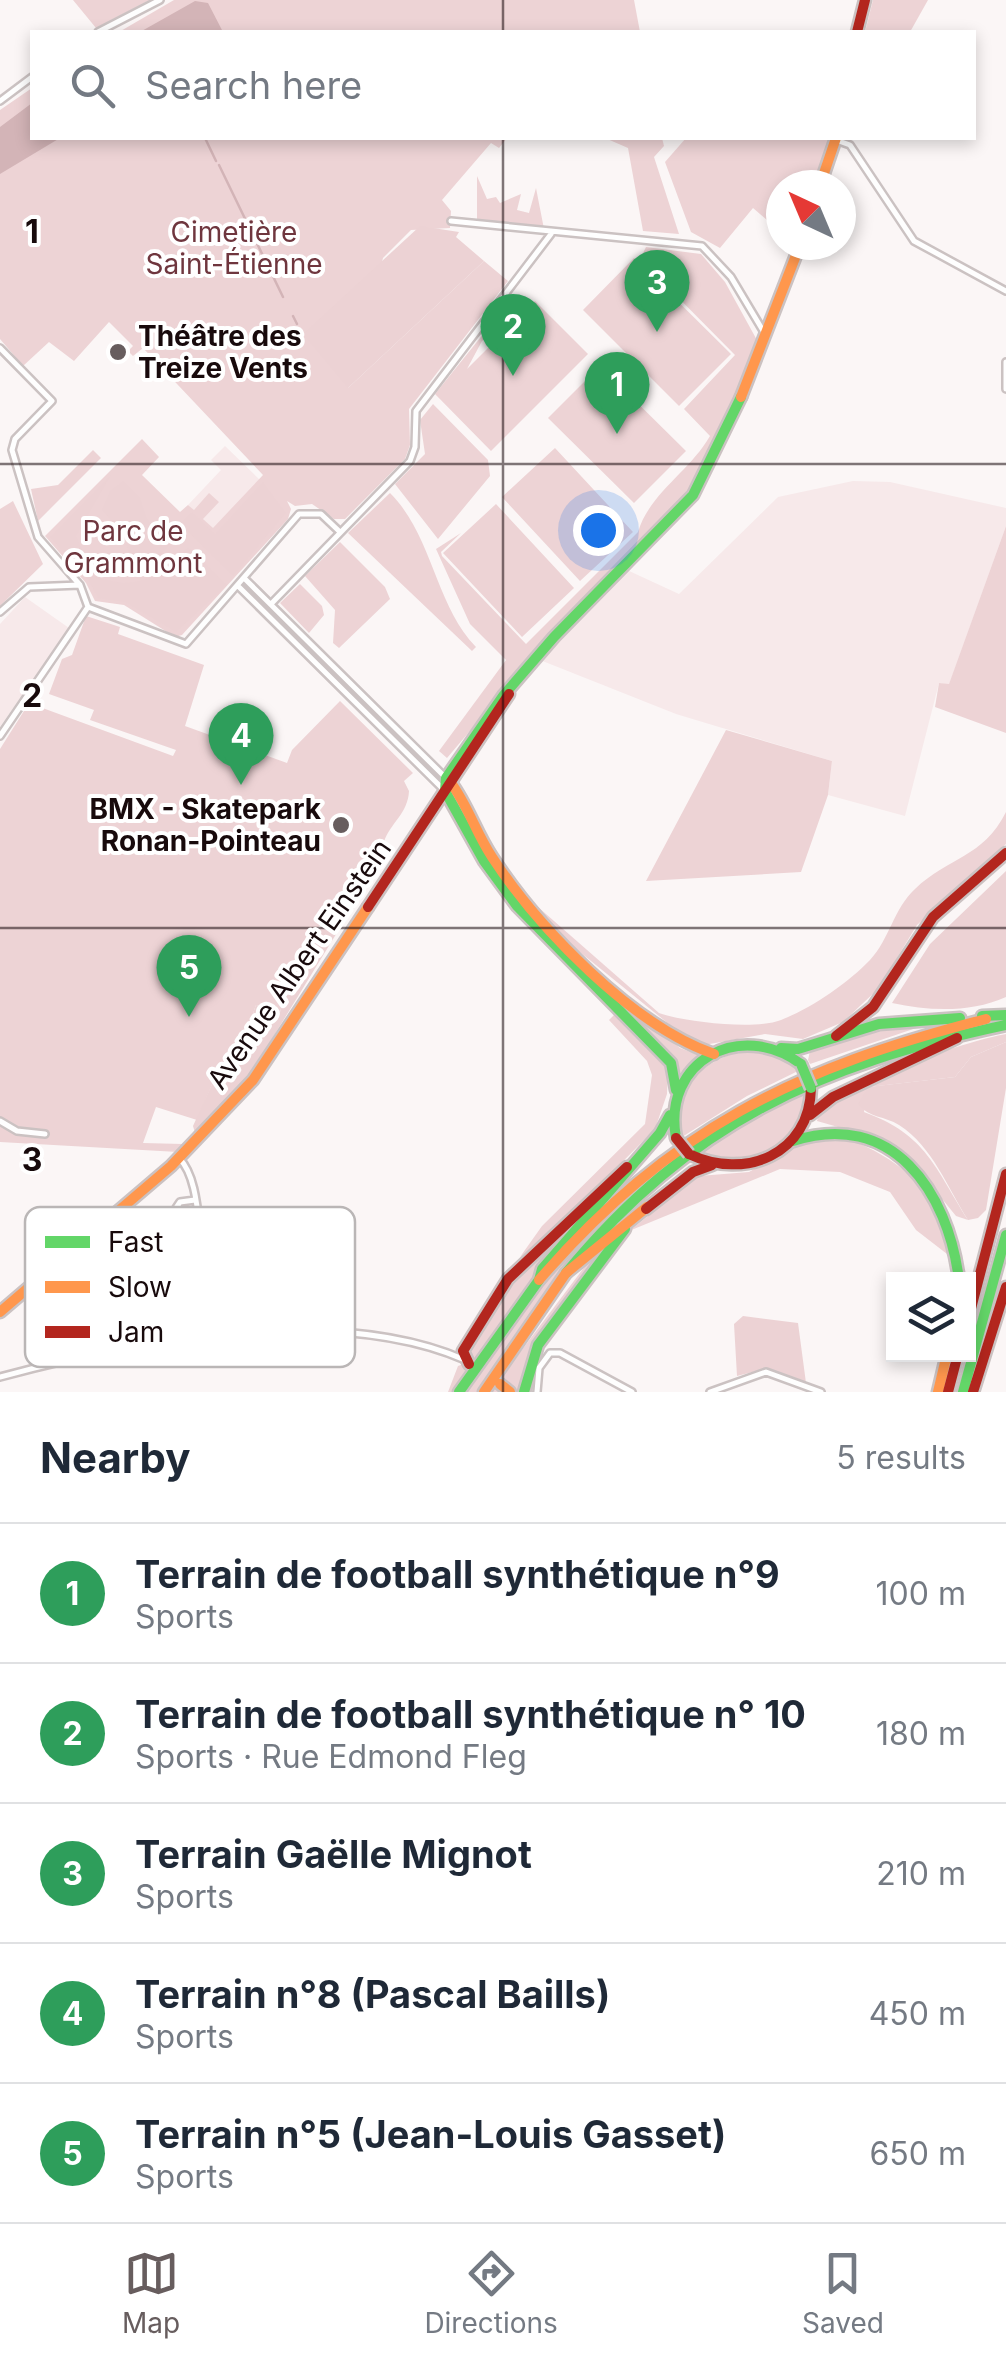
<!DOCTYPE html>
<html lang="en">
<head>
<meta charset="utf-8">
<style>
	body { margin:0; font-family:Inter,sans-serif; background:#f6f6f7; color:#1f2937 }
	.controls { position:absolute; right:30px; bottom:30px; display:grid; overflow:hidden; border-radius:0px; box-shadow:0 5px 15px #0003 }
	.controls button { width:90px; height:90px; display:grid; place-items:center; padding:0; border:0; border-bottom:2px solid #e0e1e3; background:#fff; color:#1f2937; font:50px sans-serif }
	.compass { position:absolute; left:766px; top:170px; width:90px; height:90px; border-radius:50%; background:#fff; box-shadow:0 5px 15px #0003; rotate:316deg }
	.you { position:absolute; left:598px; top:530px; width:35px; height:35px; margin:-25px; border:8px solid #fff; border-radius:50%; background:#1a73e8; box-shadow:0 0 0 15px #1a73e833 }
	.badge { display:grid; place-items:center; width:65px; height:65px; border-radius:50%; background:#675d5e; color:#fff; font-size:32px; font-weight:700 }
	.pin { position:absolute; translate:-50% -82px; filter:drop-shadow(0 2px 5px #0008) }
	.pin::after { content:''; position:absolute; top:52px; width:35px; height:30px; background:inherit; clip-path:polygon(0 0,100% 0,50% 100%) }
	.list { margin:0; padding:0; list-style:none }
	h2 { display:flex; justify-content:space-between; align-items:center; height:130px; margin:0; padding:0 40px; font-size:42px }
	h2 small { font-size:32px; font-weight:400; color:#747a83 }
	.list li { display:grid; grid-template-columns:65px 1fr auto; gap:30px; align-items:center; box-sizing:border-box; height:140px; padding:0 40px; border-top:2px solid #e0e1e3 }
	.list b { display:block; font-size:38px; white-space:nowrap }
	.list p { margin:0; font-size:32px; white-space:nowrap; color:#747a83 }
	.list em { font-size:32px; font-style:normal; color:#747a83 }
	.icon { flex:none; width:55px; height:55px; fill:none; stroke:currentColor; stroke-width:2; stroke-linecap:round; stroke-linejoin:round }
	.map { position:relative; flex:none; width:1006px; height:1392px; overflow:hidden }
	.search { position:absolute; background:#fff; box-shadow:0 5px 15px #0003; left:30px; right:30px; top:30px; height:110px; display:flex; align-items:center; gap:25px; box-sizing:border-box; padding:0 35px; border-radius:0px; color:#747a83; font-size:38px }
	.sheet { height:830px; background:#fff }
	nav { display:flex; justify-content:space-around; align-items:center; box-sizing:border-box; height:140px; border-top:2px solid #e0e1e3; background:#fff; font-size:28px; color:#747a83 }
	nav a { display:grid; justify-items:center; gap:5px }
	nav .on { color:#675d5e }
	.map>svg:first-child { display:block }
	.built { fill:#f7e9ea }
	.green { fill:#edd3d5 }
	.forest { fill:#ecd2d4 }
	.water { fill:#d3b4b7 }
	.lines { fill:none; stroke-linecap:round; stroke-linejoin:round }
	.stream { stroke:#d3b4b7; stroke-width:2.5 }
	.street-casing { stroke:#cbc2c2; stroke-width:10 }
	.fast-casing { stroke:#cbc2c2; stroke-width:15 }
	.slow-casing { stroke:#cbc2c2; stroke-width:15 }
	.jam-casing { stroke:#cbc2c2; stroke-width:15 }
	.street { stroke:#fefefe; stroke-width:5 }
	.fast { stroke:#63d668; stroke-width:10 }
	.slow { stroke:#ff974d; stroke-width:10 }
	.jam { stroke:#b3261e; stroke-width:10 }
	.fast-bridge-casing { stroke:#cbc2c2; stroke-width:15; stroke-linecap:butt }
	.jam-bridge-casing { stroke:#cbc2c2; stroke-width:15; stroke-linecap:butt }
	.fast-bridge { stroke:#63d668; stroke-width:10 }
	.jam-bridge { stroke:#b3261e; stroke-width:10 }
	.grid { fill:none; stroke:#180a0c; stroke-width:2.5; stroke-opacity:0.55 }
	.poi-dot { fill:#675d5e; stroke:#fff; stroke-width:4 }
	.labels { text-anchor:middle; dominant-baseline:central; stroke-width:8; stroke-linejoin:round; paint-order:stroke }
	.park-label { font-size:28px; fill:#6f363e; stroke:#fff }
	.poi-label { font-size:28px; font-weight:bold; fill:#180a0c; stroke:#fff; text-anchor:start }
	.street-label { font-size:28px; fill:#180a0c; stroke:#fff }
	.key { fill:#fff; stroke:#bab6b6; stroke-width:2.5 }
	.key-label { font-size:28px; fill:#180a0c }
	.grid-label { font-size:32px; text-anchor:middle; font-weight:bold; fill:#180a0c; stroke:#fff; stroke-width:8; stroke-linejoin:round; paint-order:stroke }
</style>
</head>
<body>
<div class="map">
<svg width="1006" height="1392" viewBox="0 0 1006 1392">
	<rect width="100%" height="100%" fill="#fbf6f6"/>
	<!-- built -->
	<path class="built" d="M225 446 260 480 213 529 188 505 221 470 211 460Z
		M853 481 890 482 1006 508V526L949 685 939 683 905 816 828 795 832 761 676 714 540 660 627 570 679 594 778 497Z
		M25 597 69 628 0 727V624Z"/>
	<!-- green -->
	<path class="green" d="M73 0H150L96 28Z
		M174 0H634L640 32H119Z
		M873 0H928L910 32H865Z
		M32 88V138H507L499 148 491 143 442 200 451 211 450 228 411 230 383 258 348 388 484 261 508 281 409 409 410 445 405 459 345 519H334L312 504 295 506 287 501 291 509 288 519 182 635 175 637 124 605 95 601 86 583 45 536 142 439 159 457 142 475 180 512 188 505 194 510 209 493 219 502 203 519 213 528 263 475 143 348 133 356 128 351 133 346 109 322 74 361 49 342 23 366 0 339V110Z
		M605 138H662L664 146 654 157 679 234 643 231 628 148Z
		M686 138H827L830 140 813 185H781V232L753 208 720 248 691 232 665 162Z
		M477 176 487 199 496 197 500 203 521 194 517 210 529 213 536 188 544 229 477 223Z
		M646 247 701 254 725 282 758 342 725 426 690 494 526 665 447 758 439 751 506 660 470 624 436 549 461 533 441 552 442 556 526 644 638 532C649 494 690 471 710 436L684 409 735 355 640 259Z
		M634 258 731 354 679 406 583 310Z
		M513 297 524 309 482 341 467 369 535 301 588 354 491 451 435 394Z
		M600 366 686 451 634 503 548 418Z
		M433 404 488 460 490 476 438 539 395 484 425 454 420 420Z
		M555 448 633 532 580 581 502 497Z
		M93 450 101 458 38 521 31 489 58 485Z
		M390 493C433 536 435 605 476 647L472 651 348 533Z
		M13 501 43 564 0 606V509Z
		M496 504 574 588 522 637 443 553Z
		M1006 526V733L935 707 939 683 949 684Z
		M340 542 385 587 390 599 339 648 333 643 335 610 305 576Z
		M300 584 322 606 324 615 309 633 280 603Z
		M86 616 120 627 118 634 204 665 185 726 287 763 292 750 340 701 413 773 404 781 409 791C408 814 390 823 384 842 375 869 364 892 346 915 300 920 294 975 280 1012L256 1005 233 1069 213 1082 197 1120 156 1107 143 1143 183 1144 178 1152 0 1142V749L29 703 173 756 176 750 90 720 94 710 49 694 62 659 72 655Z
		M726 730 832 761 828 795 801 872 646 881Z
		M1006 812V844L917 925 878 989 843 1022 803 1039 765 1034 704 1045 691 1042 565 940 522 893 659 1013C683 1022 756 1030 781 1020 810 1009 848 983 870 960 889 940 894 908 915 889 948 857 983 858 1006 812Z
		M519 902 565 949 680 1048 701 1056 679 1074 672 1058 548 938Z
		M614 1015 668 1070 667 1094 655 1129 558 1227 520 1257 542 1226 645 1124 652 1075 647 1061 609 1020Z
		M928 1024 810 1064 808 1060 810 1051C850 1034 885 1026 928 1024Z
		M1006 1034V1042L971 1057 955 1077 869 1087 864 1112C927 1135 935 1168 968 1220L956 1216 912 1162 873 1137 817 1121C825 1086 970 1040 1006 1034Z
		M747 1049 775 1051 800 1070 747 1096 682 1137C661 1089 706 1060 747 1049Z
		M807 1089C810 1144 740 1180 695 1152Z
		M826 1135C874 1138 963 1200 947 1254L916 1230 890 1192 840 1172 780 1169 629 1231 699 1176 749 1172 799 1143Z
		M608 1212 557 1277 480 1392H464L549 1275Z
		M578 1217 455 1392H448L458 1366 472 1361 466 1350 514 1275Z
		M595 1253 599 1256 532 1345 520 1392 501 1382 497 1388 504 1392H490Z"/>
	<!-- forest -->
	<path class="forest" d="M420 226 459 232 456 237 484 261 348 388 303 334Z
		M111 475 76 536 94 576C138 592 157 578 188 547L227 585 176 632 125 602 98 598 89 581 50 537Z
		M123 481 140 498 146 517 155 529 175 539 146 569 135 571 122 533 102 510 110 491Z
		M263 482 286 513 233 576 180 524 192 512 215 534Z
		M1006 871V997C970 1013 930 1011 892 1003L930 944Z
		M346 918 243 1086 196 1136 193 1126 213 1082 233 1069 256 1005 280 1012C294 975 300 922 346 918Z
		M1006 1042V1088L986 1210 978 1218 968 1220C947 1187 933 1147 899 1125 885 1116 869 1118 858 1104L868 1087 955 1077 971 1057Z
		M743 1316 798 1323 806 1383 764 1369 737 1376 734 1324Z"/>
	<!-- water -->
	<path class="water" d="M195 1 208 3 223 32H140Z
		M32 103V138H60L0 174V127Z"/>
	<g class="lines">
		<!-- stream -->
		<path class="stream" d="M205 138 216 161
			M219 165 283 297
			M293 316 297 324"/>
		<!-- street casing -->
		<g class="street-casing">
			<path id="street" d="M98 32 160 0
				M0 101 32 77
				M836 140 850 145 914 241 1006 291
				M451 221 702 246 731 277 765 334
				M0 348 52 401 15 439 12 450 38 537 80 585 88 607
				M1006 362V389
				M244 578 445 777
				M238 586 445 791
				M272 603 410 461 415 447 416 411 551 234
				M88 607 186 644 299 514H321L340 532
				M0 612 29 587 80 585
				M0 736 88 607
				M0 1121 17 1131 45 1134
				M179 1158C201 1180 197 1234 206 1267
				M176 1208 180 1202 195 1200
				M0 1377C135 1341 334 1303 465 1360
				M537 1392 539 1368 550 1353H560L632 1392
				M710 1392 766 1372 821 1392"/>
		</g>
		<!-- fast casing -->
		<g class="fast-casing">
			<path id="fast" d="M982 1016 1006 1015
				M781 1048 798 1049 879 1024 960 1018
				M676 1090 671 1063 517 906 484 861 445 791 446 778 503 696 554 637 693 495 741 397
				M676 1138C662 1061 740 1019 801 1064
				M793 1141C892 1109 948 1191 959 1280
				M566 1273C690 1123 818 1065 1006 1025
				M459 1392 539 1280 542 1269 660 1133 670 1115
				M524 1392 538 1345 625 1229
				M963 1392 1006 1235"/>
		</g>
		<!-- slow casing -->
		<g class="slow-casing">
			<path id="slow" d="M820 185 836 138
				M741 397 800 245
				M451 783C468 806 476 833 492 857 539 929 632 1025 714 1054
				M539 1280C670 1129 795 1068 986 1019
				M0 1312 171 1166 253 1080 368 907
				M500 1384 510 1392
				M484 1392 566 1273 647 1207
				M938 1392 947 1354"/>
		</g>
		<!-- jam casing -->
		<g class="jam-casing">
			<path id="jam" d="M857 32 865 0
				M368 907 509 694
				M836 1036 873 1007 933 917 1006 853
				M810 1115 833 1097 957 1038
				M689 1154C745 1181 810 1154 811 1088
				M646 1209 693 1172 712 1165
				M968 1320 1006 1174
				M469 1364 463 1351 508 1279 627 1167
				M948 1392 958 1354
				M973 1392 1006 1287"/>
		</g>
		<!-- street -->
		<use href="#street" class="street"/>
		<!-- fast -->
		<use href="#fast" class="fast"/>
		<!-- slow -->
		<use href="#slow" class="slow"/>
		<!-- jam -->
		<use href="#jam" class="jam"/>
		<!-- fast-bridge casing -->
		<g class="fast-bridge-casing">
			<path id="fast-bridge" d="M801 1064 811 1088"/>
		</g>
		<!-- jam-bridge casing -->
		<g class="jam-bridge-casing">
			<path id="jam-bridge" d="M676 1138 689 1154"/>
		</g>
		<!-- fast-bridge -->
		<use href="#fast-bridge" class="fast-bridge"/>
		<!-- jam-bridge -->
		<use href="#jam-bridge" class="jam-bridge"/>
	</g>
	<!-- grid -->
	<path class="grid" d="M503 0V32M503 138V1392M0 464H1006M0 928H1006"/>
	<!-- markers -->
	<g class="poi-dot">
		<circle cx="118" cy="352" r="10"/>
		<circle cx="341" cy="825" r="10"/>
	</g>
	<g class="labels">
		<!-- park labels -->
		<g class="park-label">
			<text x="234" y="232">Cimetière<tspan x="234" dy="32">Saint-Étienne</tspan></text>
			<text x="133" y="531">Parc de<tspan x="133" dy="32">Grammont</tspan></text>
		</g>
		<!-- poi labels -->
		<g class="poi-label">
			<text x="138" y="336">Théâtre des<tspan x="138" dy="32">Treize Vents</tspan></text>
			<text x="321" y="809" text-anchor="end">BMX - Skatepark<tspan x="321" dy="32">Ronan-Pointeau</tspan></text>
		</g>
		<!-- street labels -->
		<g class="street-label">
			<text transform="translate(299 964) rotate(-55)">Avenue Albert Einstein</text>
		</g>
	</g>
	<!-- legend -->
	<rect x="25" y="1207" width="330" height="160" rx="15" class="key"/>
	<rect x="45" y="1236" width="45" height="12" fill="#63d668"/>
	<rect x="45" y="1281" width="45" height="12" fill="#ff974d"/>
	<rect x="45" y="1326" width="45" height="12" fill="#b3261e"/>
	<g class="key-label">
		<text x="108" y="1252">Fast</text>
		<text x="108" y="1297">Slow</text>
		<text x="108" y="1342">Jam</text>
	</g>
	<g class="grid-label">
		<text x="32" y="243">1</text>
		<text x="32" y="707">2</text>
		<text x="32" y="1171">3</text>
	</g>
</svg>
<div class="controls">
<button><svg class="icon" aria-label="layers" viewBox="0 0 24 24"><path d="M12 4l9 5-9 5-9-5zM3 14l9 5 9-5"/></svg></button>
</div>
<svg class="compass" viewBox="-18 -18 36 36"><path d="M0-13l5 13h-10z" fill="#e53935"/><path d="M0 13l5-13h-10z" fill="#747a83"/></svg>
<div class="you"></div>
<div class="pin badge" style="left:617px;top:434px;background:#2e9e5b">1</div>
<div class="pin badge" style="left:513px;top:376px;background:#2e9e5b">2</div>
<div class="pin badge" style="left:657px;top:332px;background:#2e9e5b">3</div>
<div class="pin badge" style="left:241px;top:785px;background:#2e9e5b">4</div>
<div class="pin badge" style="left:189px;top:1017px;background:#2e9e5b">5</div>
<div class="search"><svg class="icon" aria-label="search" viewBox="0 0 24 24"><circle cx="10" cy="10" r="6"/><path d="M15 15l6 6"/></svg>Search here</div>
</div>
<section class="sheet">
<h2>Nearby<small>5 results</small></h2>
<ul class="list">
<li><span class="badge" style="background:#2e9e5b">1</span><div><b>Terrain de football synthétique n°9</b><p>Sports</p></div><em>100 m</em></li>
<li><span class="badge" style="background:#2e9e5b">2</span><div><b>Terrain de football synthétique n° 10</b><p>Sports · Rue Edmond Fleg</p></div><em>180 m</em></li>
<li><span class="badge" style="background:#2e9e5b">3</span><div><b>Terrain Gaëlle Mignot</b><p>Sports</p></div><em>210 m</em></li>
<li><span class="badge" style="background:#2e9e5b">4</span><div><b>Terrain n°8 (Pascal Baills)</b><p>Sports</p></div><em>450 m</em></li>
<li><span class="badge" style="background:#2e9e5b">5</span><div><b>Terrain n°5 (Jean-Louis Gasset)</b><p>Sports</p></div><em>650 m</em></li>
</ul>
</section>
<nav>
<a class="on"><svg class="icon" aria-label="map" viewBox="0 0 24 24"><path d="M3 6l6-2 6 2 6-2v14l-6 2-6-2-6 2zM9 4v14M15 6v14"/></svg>Map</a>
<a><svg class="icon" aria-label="directions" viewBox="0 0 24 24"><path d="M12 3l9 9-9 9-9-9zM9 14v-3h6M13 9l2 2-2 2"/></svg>Directions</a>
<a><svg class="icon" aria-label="saved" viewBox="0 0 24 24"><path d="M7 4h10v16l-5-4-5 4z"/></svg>Saved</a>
</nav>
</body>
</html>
